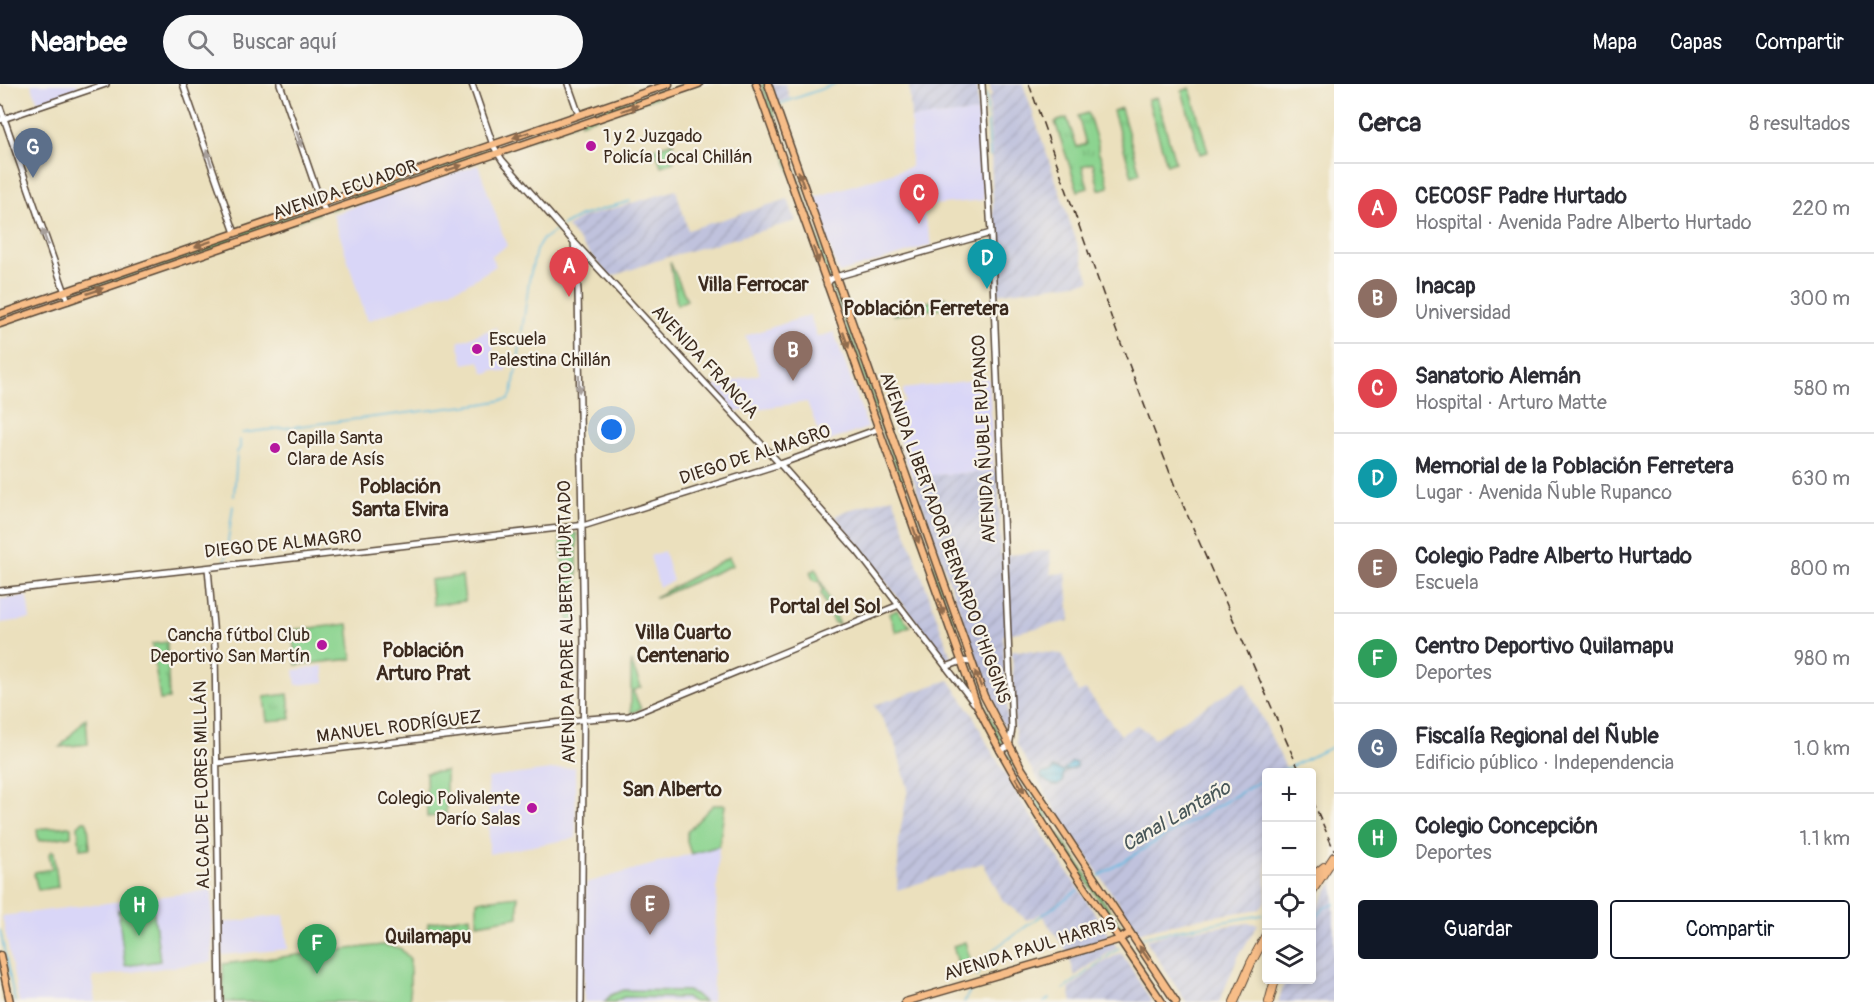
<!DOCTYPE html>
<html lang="es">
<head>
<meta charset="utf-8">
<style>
	body { margin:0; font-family:Pangolin,sans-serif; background:#f7f7f7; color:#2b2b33 }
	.controls { position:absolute; right:18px; bottom:18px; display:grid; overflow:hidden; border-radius:6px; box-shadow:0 3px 9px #0003 }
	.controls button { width:54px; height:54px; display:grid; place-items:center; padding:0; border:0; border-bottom:2px solid #e1e1e2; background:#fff; color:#2b2b33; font:30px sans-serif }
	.you { position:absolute; left:612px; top:346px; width:21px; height:21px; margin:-15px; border:4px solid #fff; border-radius:50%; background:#1a73e8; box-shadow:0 0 0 9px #1a73e833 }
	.badge { display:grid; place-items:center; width:39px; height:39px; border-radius:50%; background:#111827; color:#fff; font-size:20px; font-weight:700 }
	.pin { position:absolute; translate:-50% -50px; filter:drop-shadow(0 2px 3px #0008) }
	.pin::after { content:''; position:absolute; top:32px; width:21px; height:18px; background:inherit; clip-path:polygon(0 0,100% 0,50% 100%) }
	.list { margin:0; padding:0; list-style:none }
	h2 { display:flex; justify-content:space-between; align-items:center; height:78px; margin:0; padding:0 24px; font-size:26px }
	h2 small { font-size:20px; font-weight:400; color:#7c7c81 }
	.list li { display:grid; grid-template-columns:39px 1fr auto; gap:18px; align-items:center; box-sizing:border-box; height:90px; padding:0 24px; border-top:2px solid #e1e1e2 }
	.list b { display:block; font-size:22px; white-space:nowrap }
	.list p { margin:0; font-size:20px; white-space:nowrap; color:#7c7c81 }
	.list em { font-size:20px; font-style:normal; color:#7c7c81 }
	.actions { display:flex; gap:12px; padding:18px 24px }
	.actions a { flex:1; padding:14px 0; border:2px solid #111827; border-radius:6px; text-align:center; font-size:21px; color:#111827 }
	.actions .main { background:#111827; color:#fff }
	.icon { flex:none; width:33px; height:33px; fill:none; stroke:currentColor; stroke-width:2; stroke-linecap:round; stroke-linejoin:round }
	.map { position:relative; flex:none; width:1334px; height:918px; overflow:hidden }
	header { display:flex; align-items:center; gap:36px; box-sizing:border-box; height:84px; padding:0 30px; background:#111827; color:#fff }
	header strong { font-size:28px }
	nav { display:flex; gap:33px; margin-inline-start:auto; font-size:21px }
	.search { width:420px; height:54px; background:#f7f7f7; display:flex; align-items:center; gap:15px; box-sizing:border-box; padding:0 21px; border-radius:33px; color:#7c7c81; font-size:22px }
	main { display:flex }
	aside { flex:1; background:#fff }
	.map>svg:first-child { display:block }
	.built { fill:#d9d6f7 }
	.industrial { fill:url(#industrial-furrows) }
	.grass { fill:url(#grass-tufts); stroke:#647f57; stroke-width:1.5 }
	.green { fill:#8cd490; stroke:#647f57; stroke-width:1.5 }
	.water { fill:url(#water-rules); stroke:#4f7380; stroke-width:1.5 }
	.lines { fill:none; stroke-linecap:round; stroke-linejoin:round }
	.stream { stroke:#63bce1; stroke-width:1.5 }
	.minor-casing { stroke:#554536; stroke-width:8 }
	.major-casing { stroke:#554536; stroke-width:9 }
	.highway-casing { stroke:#554536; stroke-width:10 }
	.minor { stroke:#fff; stroke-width:5 }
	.major { stroke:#f7bd88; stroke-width:6 }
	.highway { stroke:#f7bd88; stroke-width:8 }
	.rail { stroke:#3b2a1e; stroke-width:1.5; stroke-dasharray:9 4.5; stroke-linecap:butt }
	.oneway { fill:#906c4e }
	.oneway2 { fill:#a79f9a }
	.poi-dot { fill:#b5179e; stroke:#f7f3e8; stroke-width:2 }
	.labels { text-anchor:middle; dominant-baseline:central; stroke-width:4.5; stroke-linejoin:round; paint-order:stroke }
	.poi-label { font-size:18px; fill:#3b2a1e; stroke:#f7f3e8; text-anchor:start }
	.street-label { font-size:18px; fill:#3b2a1e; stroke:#f7f3e8 }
	.neighbourhood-label { font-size:20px; font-weight:bold; fill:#3b2a1e; stroke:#f7f3e8 }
	.water-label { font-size:20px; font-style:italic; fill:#475658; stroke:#f7f3e8 }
</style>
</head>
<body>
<header>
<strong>Nearbee</strong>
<div class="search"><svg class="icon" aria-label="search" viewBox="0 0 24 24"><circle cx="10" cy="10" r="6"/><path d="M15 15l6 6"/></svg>Buscar aquí</div>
<nav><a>Mapa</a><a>Capas</a><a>Compartir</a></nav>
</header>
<main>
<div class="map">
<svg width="1334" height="918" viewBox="0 0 1334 918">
	<defs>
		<pattern id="industrial-furrows" width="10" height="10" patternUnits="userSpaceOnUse" patternTransform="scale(1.5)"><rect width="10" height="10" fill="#c0c2dd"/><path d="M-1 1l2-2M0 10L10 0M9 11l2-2" fill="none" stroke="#a6a7bd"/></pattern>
		<pattern id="grass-tufts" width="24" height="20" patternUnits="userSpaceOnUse" patternTransform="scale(1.5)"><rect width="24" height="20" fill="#8cd490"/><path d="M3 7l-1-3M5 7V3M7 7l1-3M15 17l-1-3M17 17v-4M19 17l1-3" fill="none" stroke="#7ab67c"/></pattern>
		<pattern id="water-rules" width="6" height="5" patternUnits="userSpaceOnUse" patternTransform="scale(1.5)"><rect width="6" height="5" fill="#63bce1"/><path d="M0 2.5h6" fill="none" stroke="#5399b6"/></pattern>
	</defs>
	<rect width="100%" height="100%" fill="#f7f3e8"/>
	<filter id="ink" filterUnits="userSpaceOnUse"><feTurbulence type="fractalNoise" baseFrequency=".0167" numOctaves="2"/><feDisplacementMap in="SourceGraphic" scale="12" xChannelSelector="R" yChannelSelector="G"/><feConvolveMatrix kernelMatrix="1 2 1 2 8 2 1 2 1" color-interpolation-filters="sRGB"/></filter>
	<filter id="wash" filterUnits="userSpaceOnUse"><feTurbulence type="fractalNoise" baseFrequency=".008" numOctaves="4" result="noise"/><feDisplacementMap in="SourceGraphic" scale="24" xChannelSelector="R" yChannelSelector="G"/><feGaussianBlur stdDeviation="1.35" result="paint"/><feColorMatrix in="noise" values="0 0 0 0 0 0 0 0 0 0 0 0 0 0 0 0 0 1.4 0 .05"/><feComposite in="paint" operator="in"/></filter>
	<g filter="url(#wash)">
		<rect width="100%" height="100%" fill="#ebe0bd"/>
		<!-- built -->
		<path class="built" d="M31 0H77L78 2 76 5 38 18Z
			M978 28 984 116 921 122 932 161 839 189 812 114 911 83V34Z
			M478 81 507 162 491 172 496 182 465 201 367 237 333 130Z
			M810 231 817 253 834 248 868 344 823 359 807 318 734 328 711 303 760 290 745 252Z
			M497 243 492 273 508 274 506 288 492 286 491 289H484L480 277 464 280 458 258Z
			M989 294 994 388 912 392 887 322 905 318 903 305Z
			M664 467 673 497 659 503 650 472Z
			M27 512 30 535 0 539V515Z
			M323 582 325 598 296 601 294 586Z
			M575 683 576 754 489 770 488 694Z
			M719 762 712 918H584L586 799Z
			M212 806V878L92 893 95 918H19L2 832Z
			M284 831 288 865 222 871 221 839Z"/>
		<!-- industrial -->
		<path class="industrial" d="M769 0H785L790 15 776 19Z
			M909 0H977L978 28 911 34Z
			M990 0H1023L1090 197 996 210 989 13 992 12Z
			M676 106 688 146 788 115 796 137 664 174 610 193 567 143 581 134Z
			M998 388 1001 472 1050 466 1051 490 1066 489 1070 537 1003 551 1008 641 1003 642 987 604 912 392Z
			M893 413 912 465 952 575 946 576 835 432 845 427Z
			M1012 566 1062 570 1078 609 1086 606 1121 651 1137 641 1150 650 1153 655 1245 598 1288 688H1266V816L1260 825 1195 835 1137 849 1123 826 1057 728 1017 661 1014 640Z
			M949 596 973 631 987 659 1021 717 1117 863 1075 892 1068 869 1041 830 1027 836 1003 817 983 779 897 806 899 754 908 704 893 653 874 621Z
			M1334 796V918H1278L1285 896H1312V832Z
			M1249 839 1258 840 1238 873 1219 918H1186L1146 856 1174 848Z
			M1121 868 1152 918H1072L1069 906 1072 902 1099 881Z"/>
		<!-- grass -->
		<path class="grass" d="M761 0H764L967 577 984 620 1003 658 999 661 980 622 812 151 811 143 786 76Z
			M1190 4 1208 68 1200 70 1182 7Z
			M662 5 664 11 580 39 582 32Z
			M1157 13 1175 78 1167 81 1148 16Z
			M1121 24 1140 89 1132 92 1113 27Z
			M1088 29 1098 60V68L1101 73 1109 103 1099 106 1093 79 1082 82 1088 104 1078 107 1055 38 1067 34 1077 63 1086 60 1078 32Z
			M575 35V39L505 65 504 61Z
			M489 65 490 69 409 98 411 91Z
			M405 93 404 97 400 101 330 126 328 120Z
			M317 122 318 130 245 155 242 148Z
			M232 153 233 159 157 185 155 180Z
			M670 178 687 216 677 221Z
			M146 182 148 188 71 215 70 209Z
			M729 473 733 481 656 514 655 513Z
			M167 558 169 615 160 616 152 560Z
			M288 610 291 635 267 637 264 613Z
			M86 634 88 660 60 663Z
			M1009 671 1011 672 1048 731V736H1046L1007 673Z
			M83 737H86L88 741 90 764 80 765 78 742Z
			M68 742 71 743V752L39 757 38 755 37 745Z
			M1059 750 1122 844 1123 849H1121L1058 754 1057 751Z
			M52 767 54 768 58 803 38 806 34 790 35 788 52 785 49 770Z"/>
		<!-- green -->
		<path class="green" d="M674 58 671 67 674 78 661 82 655 64Z
			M946 213 948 223 894 231 893 228Z
			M577 449 578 537 569 539 560 452Z
			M816 485 839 541 833 538 821 510 822 506 820 498 813 496 810 488Z
			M462 492 465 517 433 521 430 496Z
			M897 526 910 542 896 548 889 530Z
			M348 540 352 575 296 581 292 546Z
			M631 578 641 603 633 607 641 625 631 629Z
			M446 687V731L427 733 426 689Z
			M713 721H725L719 762 691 770 687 758V748Z
			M518 812V833L477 840V817Z
			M153 822 160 877 125 882 118 826Z
			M470 832 471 841 427 848 428 839Z
			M965 858 972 882 960 886 953 862Z
			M382 861 400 864 410 875V918H224L223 880Z
			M623 906 687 907 695 910 704 918H694L686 914 624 913 614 918H604L611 911Z"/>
		<!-- water -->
		<path class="water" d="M1072 678 1076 679 1077 681 1076 684 1065 687 1063 690V698C1056 705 1050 699 1042 695L1041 692 1042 689H1050L1053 684 1062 687Z"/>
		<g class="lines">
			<!-- stream -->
			<path class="stream" d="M986 10 990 72
				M780 20 835 0
				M562 142 580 132 630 117
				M242 349 481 320 509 315 512 309 519 269 529 197 536 166 543 155 558 145
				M234 412 237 368 240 364V356
				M225 478 233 422
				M1279 688 1334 662
				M1099 792 1150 761 1266 694
				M1312 839 1325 823 1334 820
				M0 846 15 918
				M1140 854 1182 845 1262 831
				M977 893 984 878 994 865 1078 806
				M1064 905 1119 864
				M964 918 971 905
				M1044 918 1050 914"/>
		</g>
	</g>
	<g filter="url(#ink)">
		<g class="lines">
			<!-- minor casing -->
			<g class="minor-casing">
				<path id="minor" d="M183 0 235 149
					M280 0 321 119 326 128
					M472 0 493 61 502 76 574 158 780 380 858 468 974 619
					M568 0 579 31
					M982 0 991 149 1012 645 1009 662 1000 667
					M0 23 68 217
					M0 36 106 0
					M574 158 578 207 584 562 581 918
					M827 201 830 196 835 193 991 149
					M208 484 215 564 220 918
					M0 507 586 441 780 380 878 345
					M946 583 962 577 971 578
					M217 679 588 635 629 632 899 521"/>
			</g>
			<!-- major casing -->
			<g class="major-casing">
				<path id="major" d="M756 0 978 624C1029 727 1098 822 1162 918
					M768 0 984 612 1022 685 1176 918
					M0 230 669 0
					M0 240 699 0
					M0 871 10 918
					M905 918 1118 856 1130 849"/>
			</g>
			<!-- highway casing -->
			<g class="highway-casing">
				<path id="highway" d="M1312 793 1324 783
					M1312 807 1334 773
					M1234 918 1251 879 1266 851
					M1269 918 1275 896"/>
			</g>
			<!-- minor -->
			<use href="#minor" class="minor"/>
			<!-- major -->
			<use href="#major" class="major"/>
			<!-- highway -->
			<use href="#highway" class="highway"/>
			<!-- rail -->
			<path class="rail" d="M1029 0 1113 238 1176 405 1300 688
				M1312 715 1334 766"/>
		</g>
		<!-- one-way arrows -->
		<defs><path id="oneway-solid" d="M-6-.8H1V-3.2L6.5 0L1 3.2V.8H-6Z" transform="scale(1.5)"/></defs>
		<g class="oneway">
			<use href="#oneway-solid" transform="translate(630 24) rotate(-19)"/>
			<use href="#oneway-solid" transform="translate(521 51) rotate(161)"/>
			<use href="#oneway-solid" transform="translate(454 84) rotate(-19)"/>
			<use href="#oneway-solid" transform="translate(801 95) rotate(-109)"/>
			<use href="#oneway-solid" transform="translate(203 160) rotate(161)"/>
			<use href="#oneway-solid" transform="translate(816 171) rotate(71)"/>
			<use href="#oneway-solid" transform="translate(95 207) rotate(-19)"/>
			<use href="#oneway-solid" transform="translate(846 256) rotate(70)"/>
			<use href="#oneway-solid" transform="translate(916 451) rotate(70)"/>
			<use href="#oneway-solid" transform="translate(941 523) rotate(71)"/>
			<use href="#oneway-solid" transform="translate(978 595) rotate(-111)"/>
			<use href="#oneway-solid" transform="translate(1020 701) rotate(59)"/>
			<use href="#oneway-solid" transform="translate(1144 869) rotate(-124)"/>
		</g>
		<g class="oneway2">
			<use href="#oneway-solid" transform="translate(299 55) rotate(71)"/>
			<use href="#oneway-solid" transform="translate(209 74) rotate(-109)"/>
			<use href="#oneway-solid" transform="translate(45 153) rotate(-109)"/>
			<use href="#oneway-solid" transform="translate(579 300) rotate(89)"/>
		</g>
	</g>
	<!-- markers -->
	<g class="poi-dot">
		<circle cx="591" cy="62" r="6"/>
		<circle cx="477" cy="265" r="6"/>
		<circle cx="275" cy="364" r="6"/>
		<circle cx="322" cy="561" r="6"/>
		<circle cx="532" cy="724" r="6"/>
	</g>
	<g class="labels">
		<!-- poi labels -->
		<g class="poi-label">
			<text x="603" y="52">1 y 2 Juzgado<tspan x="603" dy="21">Policía Local Chillán</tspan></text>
			<text x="489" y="255">Escuela<tspan x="489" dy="21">Palestina Chillán</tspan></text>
			<text x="287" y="354">Capilla Santa<tspan x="287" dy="21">Clara de Asís</tspan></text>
			<text x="310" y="551" text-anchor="end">Cancha fútbol Club<tspan x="310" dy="21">Deportivo San Martín</tspan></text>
			<text x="520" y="714" text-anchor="end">Colegio Polivalente<tspan x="520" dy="21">Darío Salas</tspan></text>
		</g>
		<!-- street labels -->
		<g class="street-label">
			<text transform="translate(345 106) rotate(-19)">AVENIDA ECUADOR</text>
			<text transform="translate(705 278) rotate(47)">AVENIDA FRANCIA</text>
			<text transform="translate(984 355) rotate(-93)">AVENIDA ÑUBLE RUPANCO</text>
			<text transform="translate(755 371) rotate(-18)">DIEGO DE ALMAGRO</text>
			<text transform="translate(945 454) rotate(70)">AVENIDA LIBERTADOR BERNARDO O'HIGGINS</text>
			<text transform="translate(283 460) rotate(-6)">DIEGO DE ALMAGRO</text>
			<text transform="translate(567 538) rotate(-91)">AVENIDA PADRE ALBERTO HURTADO</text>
			<text transform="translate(399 643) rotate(-7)">MANUEL RODRÍGUEZ</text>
			<text transform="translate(202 701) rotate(-91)">ALCALDE FLORES MILLÁN</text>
			<text transform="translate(1030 865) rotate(-17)">AVENIDA PAUL HARRIS</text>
		</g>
		<!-- neighbourhood labels -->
		<g class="neighbourhood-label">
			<text x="753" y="200">Villa Ferrocar</text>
			<text x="926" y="224">Población Ferretera</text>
			<text x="400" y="402">Población<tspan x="400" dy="23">Santa Elvira</tspan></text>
			<text x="825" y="522">Portal del Sol</text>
			<text x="683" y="548">Villa Cuarto<tspan x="683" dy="23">Centenario</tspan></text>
			<text x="423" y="566">Población<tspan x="423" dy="23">Arturo Prat</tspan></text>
			<text x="672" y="705">San Alberto</text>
			<text x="428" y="852">Quilamapu</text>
		</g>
		<!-- water labels -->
		<g class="water-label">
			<text transform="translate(1176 732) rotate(-30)">Canal Lantaño</text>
		</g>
	</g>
</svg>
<div class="controls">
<button>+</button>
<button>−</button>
<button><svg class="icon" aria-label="locate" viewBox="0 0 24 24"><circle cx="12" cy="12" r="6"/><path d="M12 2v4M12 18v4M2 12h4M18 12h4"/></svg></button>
<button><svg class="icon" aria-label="layers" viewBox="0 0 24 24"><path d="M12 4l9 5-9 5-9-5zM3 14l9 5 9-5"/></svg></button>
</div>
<div class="you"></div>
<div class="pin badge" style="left:569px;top:213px;background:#e0444e">A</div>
<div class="pin badge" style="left:793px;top:297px;background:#8d6e63">B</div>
<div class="pin badge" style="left:919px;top:140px;background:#e0444e">C</div>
<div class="pin badge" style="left:987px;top:205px;background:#0f9aa8">D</div>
<div class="pin badge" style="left:650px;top:851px;background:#8d6e63">E</div>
<div class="pin badge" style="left:317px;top:890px;background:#2e9e5b">F</div>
<div class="pin badge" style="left:33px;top:94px;background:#5c6f8a">G</div>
<div class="pin badge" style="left:139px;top:852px;background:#2e9e5b">H</div>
</div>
<aside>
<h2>Cerca<small>8 resultados</small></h2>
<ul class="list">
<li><span class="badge" style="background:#e0444e">A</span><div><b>CECOSF Padre Hurtado</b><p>Hospital · Avenida Padre Alberto Hurtado</p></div><em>220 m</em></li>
<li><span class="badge" style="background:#8d6e63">B</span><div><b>Inacap</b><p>Universidad</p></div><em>300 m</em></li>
<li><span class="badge" style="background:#e0444e">C</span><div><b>Sanatorio Alemán</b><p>Hospital · Arturo Matte</p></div><em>580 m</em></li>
<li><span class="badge" style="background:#0f9aa8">D</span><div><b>Memorial de la Población Ferretera</b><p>Lugar · Avenida Ñuble Rupanco</p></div><em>630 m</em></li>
<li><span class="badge" style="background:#8d6e63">E</span><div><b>Colegio Padre Alberto Hurtado</b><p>Escuela</p></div><em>800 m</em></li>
<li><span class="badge" style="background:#2e9e5b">F</span><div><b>Centro Deportivo Quilamapu</b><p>Deportes</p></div><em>980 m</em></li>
<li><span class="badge" style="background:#5c6f8a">G</span><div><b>Fiscalía Regional del Ñuble</b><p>Edificio público · Independencia</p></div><em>1.0 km</em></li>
<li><span class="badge" style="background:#2e9e5b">H</span><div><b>Colegio Concepción</b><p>Deportes</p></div><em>1.1 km</em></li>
</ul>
<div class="actions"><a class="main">Guardar</a><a>Compartir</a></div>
</aside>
</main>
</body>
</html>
